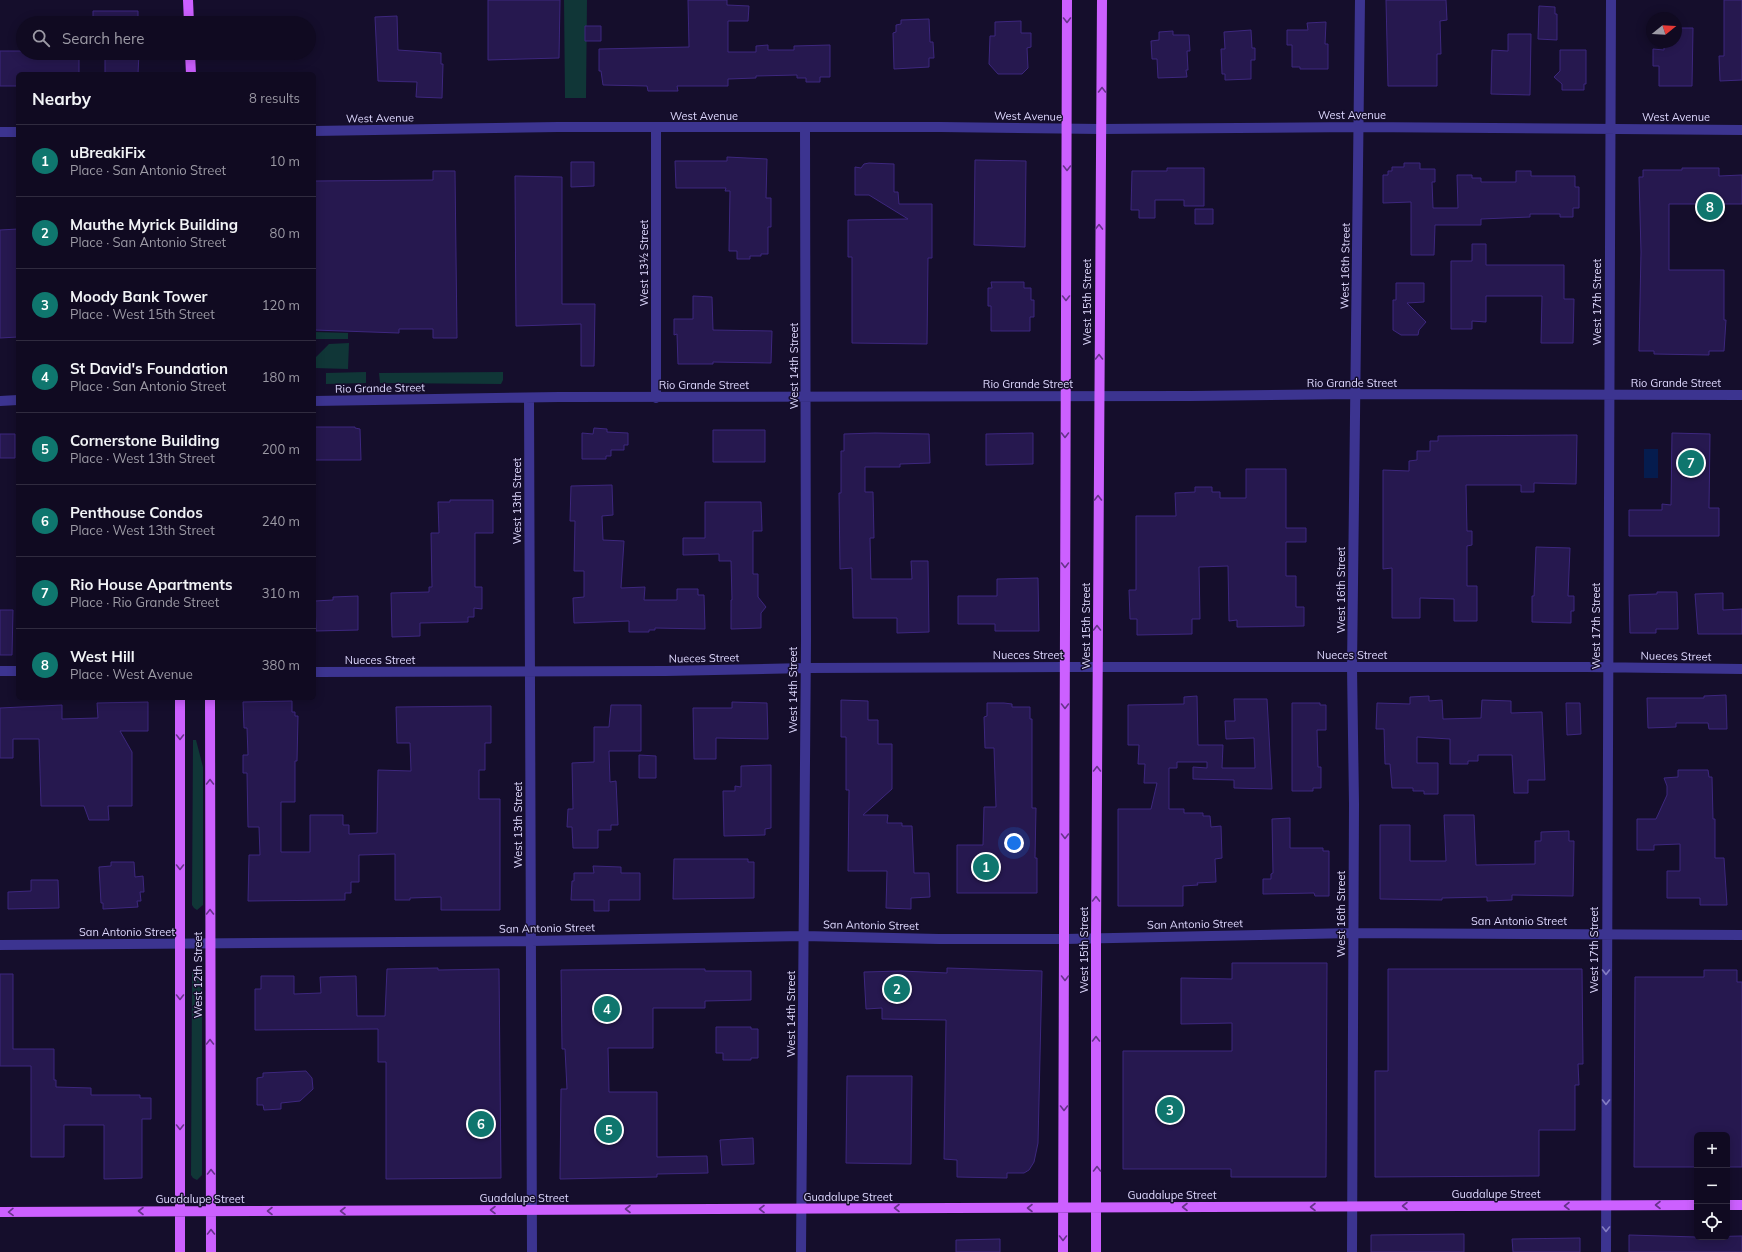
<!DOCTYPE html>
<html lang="en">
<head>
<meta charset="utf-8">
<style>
	body { margin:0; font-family:Mulish,sans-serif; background:#19132a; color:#f1f3f6 }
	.controls { position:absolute; right:12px; bottom:12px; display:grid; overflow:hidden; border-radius:6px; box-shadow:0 2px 10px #0003 }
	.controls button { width:36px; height:36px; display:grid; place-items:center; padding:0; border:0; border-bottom:1px solid #302b3f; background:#100a21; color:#f1f3f6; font:20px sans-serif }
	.compass { position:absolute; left:1646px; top:12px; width:36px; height:36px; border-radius:50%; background:#100a21; box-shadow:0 2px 10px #0003; rotate:72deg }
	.you { position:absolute; left:1014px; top:843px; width:14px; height:14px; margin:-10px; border:3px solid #fff; border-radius:50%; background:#1a73e8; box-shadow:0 0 0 6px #1a73e833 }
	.badge { display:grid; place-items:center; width:26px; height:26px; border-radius:50%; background:#0f766e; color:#fff; font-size:13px; font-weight:700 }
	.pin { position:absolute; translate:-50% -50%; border:2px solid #fff; box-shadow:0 1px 4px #0006 }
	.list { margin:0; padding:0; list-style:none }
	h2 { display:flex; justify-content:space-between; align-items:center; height:52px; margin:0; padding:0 16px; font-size:17px }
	h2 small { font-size:13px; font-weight:400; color:#9c9aa5 }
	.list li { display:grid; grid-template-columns:26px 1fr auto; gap:12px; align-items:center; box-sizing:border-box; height:72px; padding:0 16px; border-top:1px solid #302b3f }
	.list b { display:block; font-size:15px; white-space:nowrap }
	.list p { margin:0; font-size:13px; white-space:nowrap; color:#9c9aa5 }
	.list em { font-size:13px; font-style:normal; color:#9c9aa5 }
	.icon { flex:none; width:22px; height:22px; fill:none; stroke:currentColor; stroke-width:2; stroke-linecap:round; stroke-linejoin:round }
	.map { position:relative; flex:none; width:1742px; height:1252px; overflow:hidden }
	.search { position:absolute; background:#100a21; box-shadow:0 2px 10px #0003; left:16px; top:16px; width:300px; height:44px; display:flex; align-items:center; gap:10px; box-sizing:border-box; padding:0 14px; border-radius:22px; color:#9c9aa5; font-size:15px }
	.panel { position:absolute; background:#100a21; box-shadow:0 2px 10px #0003; left:16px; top:72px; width:300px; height:628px; border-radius:6px }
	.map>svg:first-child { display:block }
	.green { fill:#103637 }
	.water { fill:#051c4e }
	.building { fill:#26184f; stroke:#3d277e }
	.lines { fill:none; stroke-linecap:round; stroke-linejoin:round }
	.minor { stroke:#3c3490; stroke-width:10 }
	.major { stroke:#cc60ff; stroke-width:10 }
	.oneway { stroke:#67338b }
	.oneway2 { stroke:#857ec2 }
	.labels { text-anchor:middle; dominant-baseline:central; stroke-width:3; stroke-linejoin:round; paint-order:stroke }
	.street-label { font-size:11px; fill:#dfd9ff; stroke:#150e2c }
</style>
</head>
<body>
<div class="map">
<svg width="1742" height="1252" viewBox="0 0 1742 1252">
	<rect width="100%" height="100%" fill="#150e2c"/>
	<!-- green -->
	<path class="green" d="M564 0H587L586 98H565Z
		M314 332 348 333V339H314Z
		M349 343 348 369 314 368V359L329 344Z
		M366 372V383L326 384V373Z
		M503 372V380L501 384 380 383 379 373Z
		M193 740H196L203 767V905L197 910 194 908 192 905Z
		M197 970 201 971 202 975V1175L197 1180 193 1178 191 1175 192 975V972Z"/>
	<!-- water -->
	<path class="water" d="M1644 449H1658V478H1644Z"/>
	<!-- building -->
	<path class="building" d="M488 0H560L559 58 488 60Z
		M688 0H727V5L749 6 748 21H728V52H756V46L768 45V50H794V46L830 45V77H820V82H806V78H797V75L756 76V78L728 79V86H677L678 91H648L647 86 603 85 601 71H599V49L689 47Z
		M1386 0H1446L1447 20 1440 21 1441 54H1437V86H1388Z
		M1724 0H1742V80L1720 81 1719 56H1724Z
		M1539 6 1555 7V14H1557V40L1538 39Z
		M93 11H138V23H93Z
		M397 16 398 50 441 53V64H443L442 98 416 97 417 82 378 81 375 17Z
		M929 19 930 42H933L934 58H929V67L894 69 893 33 896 32V25L901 24V20Z
		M1021 21V33H1031V47L1027 48 1028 68 1022 74H998L989 64 990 36H995V22Z
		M1326 22 1325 44H1328V69H1300V67H1292V45H1287V30H1308L1307 23Z
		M585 26H601V41H585Z
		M1679 28H1693L1692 86H1659V66H1653V49L1664 50V42H1676V36H1679Z
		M1251 30 1252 48H1255V60H1251V79L1225 80V74H1222L1221 49H1225L1224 32Z
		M1173 31V35H1189L1190 51H1187L1188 70H1186L1187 77 1158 78 1157 59H1152L1151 41 1159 40V32Z
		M1508 34H1531L1530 95 1491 94 1492 50 1508 51Z
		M1560 50H1586V84H1584V90H1562V84L1554 77 1560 71Z
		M0 51H23V53H79V74H18V86H0Z
		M105 53H139L138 74H105Z
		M727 157 767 159 766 198H771V227H768V254H761V256H750V259H737V251H729L730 191H725L726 188H676L675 161H727Z
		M975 160 1026 161 1025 247 974 245Z
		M571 162H594V186L571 187Z
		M869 163 894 164V192H898L899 204H932V258H928L927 344 852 343V257H848V220L908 219 869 195H855V167L861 168 864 164Z
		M1404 163H1420V169H1435V182H1432L1433 208H1458L1457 175H1472V178H1481V182H1516V171H1531V176H1575V187H1579V208H1573V217H1560V214H1530V217L1481 219V225H1435L1434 255H1411V202L1383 203V175H1388V171H1392V167H1404Z
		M1167 168H1204V206H1184V200H1155V218H1139V210H1131L1132 171H1167Z
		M1682 168H1719V176L1742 175V204H1669V270H1724V320H1726L1724 351H1709V355L1654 354V351H1639L1641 252 1639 177H1643V170H1682Z
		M433 171H455L457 338H433V329H399V333L314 330V181L433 180Z
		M515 176 562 177V304H595L594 366H581V324L516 326Z
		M1195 209H1213V224H1195Z
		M18 229V337L0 338V230Z
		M1472 244H1486V265H1564V299H1574L1573 343H1541L1542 296H1486V322L1472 321V329H1451V261H1472Z
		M991 282H1024V288H1031V300H1034V317H1030V331H991V306H988V288H992Z
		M1396 283H1424V302L1407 303 1426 322 1419 330 1418 335H1401L1393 330V300H1396Z
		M693 296 712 297 713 330 772 331 771 363 713 362V364H678L677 334 674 335V319H693Z
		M315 427H355V428L360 429 361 460H314Z
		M594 428 607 429V432L628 433V445H624V450H611V456H606V459H582V433L593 434Z
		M713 430H765V462H713Z
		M875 433 929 434 930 463 900 464V467H865V492H873L874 538H870L871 579H912L911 561H928L929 632 897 633V618H853L852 568 840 569 839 493H841V451H844V434Z
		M1033 433V464L986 465V434Z
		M1672 433 1710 434 1709 508H1719V536H1629V510H1662V504L1671 505Z
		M0 434H15V458H0Z
		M1577 435 1576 484 1534 483V492H1521V485H1466L1467 531H1472V545L1467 546V586H1477V621H1454V599L1420 598V618H1392V568L1383 569V470L1409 471V461L1417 460V451H1430V441H1438V436Z
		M1246 469H1286V528H1306V542H1286V576H1296V607H1304V626L1237 627V620L1229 621 1228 566 1199 567 1200 619H1192V634L1137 635V619H1130L1129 590H1136V516H1176L1175 493 1195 492V487H1212V492H1220V498H1246Z
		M612 485 613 515 602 516 603 540 624 541 621 588 645 587 644 600H677V589H698V595H704L705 629 655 628V630H649V632H629V621L574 623 573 598 584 597V571H574L575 521H570L571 486Z
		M450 500H493V533H475V587H482V609L474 608V617H468V622L420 623V636L392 637 391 593 429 592V587H432L431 533H439L438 502H450Z
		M705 502H761L762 531H753V574H758V597L766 607 761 613V628L731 629V600H732L731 561H719V554L683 555V538H705Z
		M1536 547 1570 548 1568 596H1574V611H1571V623L1532 622V596H1534Z
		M1038 578 1039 631H995V624H958V596H997V579Z
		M1657 592H1677L1678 629H1656V633H1630L1629 595 1657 594Z
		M1723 593V610L1742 609V634H1698L1695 594Z
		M358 596V630L316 631 315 601 333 600V597Z
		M0 610H13L12 655H0Z
		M1726 695 1727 729H1709L1708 723H1676V727L1648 728 1647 698H1704V696Z
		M1197 696 1198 745H1223L1222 768H1255L1254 738 1226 739 1225 721H1235L1234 699H1267L1272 789 1234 788V780L1193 779V767L1207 768V762H1177V768H1169V809H1184V813H1203V816H1210L1211 827 1221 826 1222 858 1215 859 1216 882 1197 883 1198 885 1183 886V906H1118V809H1151L1157 783H1144L1145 764H1138L1139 745H1128V705L1184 704V697Z
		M1429 696V701L1442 700 1443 719 1481 718 1482 700 1511 701V713L1542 712 1545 780H1528V793H1514L1512 755H1478V761H1468V764H1450V739L1417 737V763H1438V794H1424V791H1413V788H1392L1390 764H1385L1384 729H1376L1377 703 1410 704V697Z
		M841 700 868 701V720H878V744H892V789L863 815H888L887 823H902V826H912L914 873H929L930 897 911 898V909L886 908 887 871H848L849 790H846V737H841Z
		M292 701V712H295V716H298L297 761H295V802H281V852H310V815H343V825H349V834L377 833 378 770 411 771 410 743H397L396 707 491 706V743H485V770H479V799H500V910H441V897L410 898V900H395V854L359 855V882H351V893H345V900L248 901 249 855H260L259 827H248L247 773H243V755H248L247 728H244L243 702Z
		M148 702V731H120L132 752V806H108L109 820H89L84 806H41L39 739H13V758H0V708L62 705V719L98 718 97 703Z
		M732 702 767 703 768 739 716 738V759H694L693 708H732Z
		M987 703H1004L1012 704V707H1030V719H1032V808H1036L1035 858H1037V893H957V845H983L984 807H996L994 748H985L984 717 987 716Z
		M1292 703H1320V705H1326V730H1317L1318 767H1321V788H1313V791H1292Z
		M1566 703H1580L1581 734 1567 735Z
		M611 705H641V751H609L610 782 616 781 618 825H611V830H598V848H573L572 827H567L568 809H573L572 763 594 762V727H609Z
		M639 755 656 756V778H639Z
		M771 765V828L765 829V835L724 836 723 791H735V786L741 787V766Z
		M1678 770H1708L1709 777H1712L1713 819H1715V858H1724L1727 905H1700V898H1667V871H1680V844L1654 845V850H1637V819H1656L1667 795V786L1664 778 1678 777Z
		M1444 815H1474L1476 865 1535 864V841H1541V832L1569 831V841H1574L1573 896 1512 895V900L1487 901V897L1442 898V900L1380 899V825H1410V861H1446Z
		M1290 818V848H1323V851H1329V896H1315L1314 893 1263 894V879H1271V874L1273 873 1272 819Z
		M674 859H748V862H754V898L673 899Z
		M111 862H134L135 877 143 876 144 892H140L141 901H137L138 907 103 909V903H101L99 867 111 866Z
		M593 866 621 867V873H640V900H609V911H594V900H571L572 881H574V873H594Z
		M31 880H58L59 908 8 909V892L31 891Z
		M1232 963H1327L1326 1177H1231V1169H1123V1051H1232V1023L1181 1024V978L1232 979Z
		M438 968V970L499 969 501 1178 386 1179V1062H378V1029L255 1030V989H261V976H294V994L321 993 320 977 356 976 357 1016H385L387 969Z
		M947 968 1042 971 1038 1143 1034 1162 1029 1170 1024 1173H1007V1178L957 1177V1160L944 1159 946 1020 882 1019V1008L866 1009 864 972 901 971 947 973Z
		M675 969H705V971H751V1000L705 1001V1008H653V1048H608L609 1092H657V1157L707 1156 708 1173 657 1174V1177L560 1179 561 1089H567L565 1049H562L561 970Z
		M1388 969H1582L1583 1064H1578L1579 1085H1575V1130H1539V1176L1375 1177V1071H1388Z
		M1704 970H1737V982H1742V1167H1727V1135H1697V1167H1634L1635 977H1704Z
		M0 974H13V1049H54V1080H56V1087L91 1088V1095H140V1098H151V1119H142V1178L104 1179V1125H64V1157H31V1066H0Z
		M716 1027H751V1029H758V1058H751V1060H723V1053H716Z
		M306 1071 312 1078 313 1089 300 1101 281 1103V1109L264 1110 263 1105H257V1078L263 1077V1073Z
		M847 1076H912L911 1164 846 1163Z
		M753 1138 754 1164 722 1165 720 1140Z
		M1464 1234V1252H1371V1235Z
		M1629 1235 1697 1237 1742 1236V1252H1629Z
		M1580 1238V1252H1513L1512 1239Z
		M1000 1239V1252H956V1240Z"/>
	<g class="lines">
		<!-- minor -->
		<path class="minor" d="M314 131 558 127H940L1101 129 1360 127 1742 130
			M0 132H18
			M529 398 532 1252
			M656 398V128
			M0 401 18 400
			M314 401 559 397 1191 396 1354 394 1742 395
			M0 671H18
			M314 672 666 671 806 668 1065 667H1586L1742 669
			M0 945 531 941 803 936 939 939H1065L1352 933 1742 935
			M801 1252 806 640 805 128
			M1352 1252 1354 804 1352 667 1360 0
			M1606 1252 1611 0"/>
		<!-- major -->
		<path class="major" d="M188 0 189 23
			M190 53 191 74
			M180 698V1252
			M210 698 211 1252
			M1727 1205H1742
			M0 1212 1697 1205
			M1063 1252 1067 0
			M1096 1252V938L1102 0"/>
	</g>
	<!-- one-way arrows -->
	<defs><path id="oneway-chevron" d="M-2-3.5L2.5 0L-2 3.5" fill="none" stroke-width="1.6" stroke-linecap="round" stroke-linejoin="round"/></defs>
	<g class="oneway">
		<use href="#oneway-chevron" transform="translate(1067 20) rotate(90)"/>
		<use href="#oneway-chevron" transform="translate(1102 90) rotate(-90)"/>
		<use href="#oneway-chevron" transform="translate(1067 168) rotate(90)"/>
		<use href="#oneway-chevron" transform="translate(1099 227) rotate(-89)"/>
		<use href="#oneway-chevron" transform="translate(1066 298) rotate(90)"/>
		<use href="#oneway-chevron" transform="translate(1099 357) rotate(-90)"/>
		<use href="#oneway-chevron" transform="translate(1065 435) rotate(90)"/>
		<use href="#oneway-chevron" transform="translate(1098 498) rotate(-90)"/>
		<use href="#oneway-chevron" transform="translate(1065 565) rotate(90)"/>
		<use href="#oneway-chevron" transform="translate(1097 628) rotate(-90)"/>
		<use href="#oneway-chevron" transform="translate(1065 706) rotate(90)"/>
		<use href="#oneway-chevron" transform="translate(180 737) rotate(90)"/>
		<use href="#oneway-chevron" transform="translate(1097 769) rotate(-90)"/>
		<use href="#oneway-chevron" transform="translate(210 782) rotate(-90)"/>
		<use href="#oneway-chevron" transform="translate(1065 836) rotate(90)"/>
		<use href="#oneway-chevron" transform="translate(180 867) rotate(90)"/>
		<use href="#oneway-chevron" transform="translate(1096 899) rotate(-89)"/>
		<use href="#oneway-chevron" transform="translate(210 912) rotate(-90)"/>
		<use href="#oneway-chevron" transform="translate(1065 978) rotate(90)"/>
		<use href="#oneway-chevron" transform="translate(180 997) rotate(90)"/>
		<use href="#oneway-chevron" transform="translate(1096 1039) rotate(-90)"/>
		<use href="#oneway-chevron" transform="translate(210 1042) rotate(-90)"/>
		<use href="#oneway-chevron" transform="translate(1064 1108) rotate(90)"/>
		<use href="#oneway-chevron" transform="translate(180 1127) rotate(90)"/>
		<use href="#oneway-chevron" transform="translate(1097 1169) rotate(-90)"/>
		<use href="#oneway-chevron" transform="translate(211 1172) rotate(-90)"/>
		<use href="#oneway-chevron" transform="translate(1658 1205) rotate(180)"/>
		<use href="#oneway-chevron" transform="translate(1405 1206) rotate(-180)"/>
		<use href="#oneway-chevron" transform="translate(1567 1206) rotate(180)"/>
		<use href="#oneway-chevron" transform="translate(1185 1207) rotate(180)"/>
		<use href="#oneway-chevron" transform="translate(1313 1207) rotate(180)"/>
		<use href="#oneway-chevron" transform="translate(897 1208) rotate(180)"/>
		<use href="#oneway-chevron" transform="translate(1030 1208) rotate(-180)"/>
		<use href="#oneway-chevron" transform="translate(628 1209) rotate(180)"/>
		<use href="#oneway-chevron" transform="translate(762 1209) rotate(180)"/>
		<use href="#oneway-chevron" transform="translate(493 1210) rotate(180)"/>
		<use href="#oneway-chevron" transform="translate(141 1211) rotate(180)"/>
		<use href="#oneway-chevron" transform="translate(270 1211) rotate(180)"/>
		<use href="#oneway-chevron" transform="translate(343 1211) rotate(180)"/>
		<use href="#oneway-chevron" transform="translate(11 1212) rotate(179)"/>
		<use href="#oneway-chevron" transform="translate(211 1232) rotate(-90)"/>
		<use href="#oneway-chevron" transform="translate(1063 1238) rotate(90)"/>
	</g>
	<g class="oneway2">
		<use href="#oneway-chevron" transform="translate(1606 972) rotate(90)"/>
		<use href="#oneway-chevron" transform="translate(1606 1102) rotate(90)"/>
		<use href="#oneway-chevron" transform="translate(1606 1229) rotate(90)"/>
	</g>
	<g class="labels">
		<!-- street labels -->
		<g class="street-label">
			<text x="1352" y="115">West Avenue</text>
			<text x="704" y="116">West Avenue</text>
			<text transform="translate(1028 116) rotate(1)">West Avenue</text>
			<text x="1676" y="117">West Avenue</text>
			<text transform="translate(380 118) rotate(-1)">West Avenue</text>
			<text transform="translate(644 263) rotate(-90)">West 13½ Street</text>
			<text transform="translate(1345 266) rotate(-89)">West 16th Street</text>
			<text transform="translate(1087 302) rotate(-90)">West 15th Street</text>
			<text transform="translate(1597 302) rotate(-90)">West 17th Street</text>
			<text transform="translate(794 366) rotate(-90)">West 14th Street</text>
			<text x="1352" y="383">Rio Grande Street</text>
			<text x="1676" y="383">Rio Grande Street</text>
			<text x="1028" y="384">Rio Grande Street</text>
			<text x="704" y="385">Rio Grande Street</text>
			<text transform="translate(380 388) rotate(-1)">Rio Grande Street</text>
			<text transform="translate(517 501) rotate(-90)">West 13th Street</text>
			<text transform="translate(1341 590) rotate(-90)">West 16th Street</text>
			<text transform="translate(1086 626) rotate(-90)">West 15th Street</text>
			<text transform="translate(1596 626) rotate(-90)">West 17th Street</text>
			<text x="1028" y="655">Nueces Street</text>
			<text x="1352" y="655">Nueces Street</text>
			<text transform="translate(1676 656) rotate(1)">Nueces Street</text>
			<text transform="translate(704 658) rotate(-1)">Nueces Street</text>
			<text x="380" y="660">Nueces Street</text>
			<text transform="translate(793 690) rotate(-90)">West 14th Street</text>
			<text transform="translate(518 825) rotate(-90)">West 13th Street</text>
			<text transform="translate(1341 914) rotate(-90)">West 16th Street</text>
			<text x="1519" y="921">San Antonio Street</text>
			<text transform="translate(1195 924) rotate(-1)">San Antonio Street</text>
			<text transform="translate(871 925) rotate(1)">San Antonio Street</text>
			<text transform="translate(547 928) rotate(-1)">San Antonio Street</text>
			<text x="127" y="932">San Antonio Street</text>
			<text transform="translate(1084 950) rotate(-90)">West 15th Street</text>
			<text transform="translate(1594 950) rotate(-90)">West 17th Street</text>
			<text transform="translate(198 975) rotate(-90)">West 12th Street</text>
			<text transform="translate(791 1014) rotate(-90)">West 14th Street</text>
			<text x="1496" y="1194">Guadalupe Street</text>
			<text x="1172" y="1195">Guadalupe Street</text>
			<text x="848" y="1197">Guadalupe Street</text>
			<text x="524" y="1198">Guadalupe Street</text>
			<text x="200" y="1199">Guadalupe Street</text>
		</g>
	</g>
</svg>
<div class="controls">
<button>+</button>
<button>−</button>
<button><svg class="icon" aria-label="locate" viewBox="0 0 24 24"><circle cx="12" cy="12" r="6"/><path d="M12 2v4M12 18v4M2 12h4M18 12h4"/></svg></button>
</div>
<svg class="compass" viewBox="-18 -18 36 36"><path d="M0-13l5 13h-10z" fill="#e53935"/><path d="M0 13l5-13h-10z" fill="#9c9aa5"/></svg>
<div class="you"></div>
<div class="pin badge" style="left:986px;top:867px">1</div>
<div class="pin badge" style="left:897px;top:989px">2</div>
<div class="pin badge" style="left:1170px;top:1110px">3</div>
<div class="pin badge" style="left:607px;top:1009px">4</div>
<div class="pin badge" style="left:609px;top:1130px">5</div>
<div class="pin badge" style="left:481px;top:1124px">6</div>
<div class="pin badge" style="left:1691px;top:463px">7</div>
<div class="pin badge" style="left:1710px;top:207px">8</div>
<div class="search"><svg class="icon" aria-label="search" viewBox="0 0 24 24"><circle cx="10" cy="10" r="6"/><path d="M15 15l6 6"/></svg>Search here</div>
<section class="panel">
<h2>Nearby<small>8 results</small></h2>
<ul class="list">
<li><span class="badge">1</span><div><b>uBreakiFix</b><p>Place · San Antonio Street</p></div><em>10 m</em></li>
<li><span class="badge">2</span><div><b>Mauthe Myrick Building</b><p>Place · San Antonio Street</p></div><em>80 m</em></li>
<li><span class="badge">3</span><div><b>Moody Bank Tower</b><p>Place · West 15th Street</p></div><em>120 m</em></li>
<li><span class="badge">4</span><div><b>St David's Foundation</b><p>Place · San Antonio Street</p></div><em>180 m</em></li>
<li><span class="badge">5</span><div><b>Cornerstone Building</b><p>Place · West 13th Street</p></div><em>200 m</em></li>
<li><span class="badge">6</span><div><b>Penthouse Condos</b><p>Place · West 13th Street</p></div><em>240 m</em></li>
<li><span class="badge">7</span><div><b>Rio House Apartments</b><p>Place · Rio Grande Street</p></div><em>310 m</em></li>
<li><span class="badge">8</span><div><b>West Hill</b><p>Place · West Avenue</p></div><em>380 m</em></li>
</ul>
</section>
</div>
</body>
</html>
